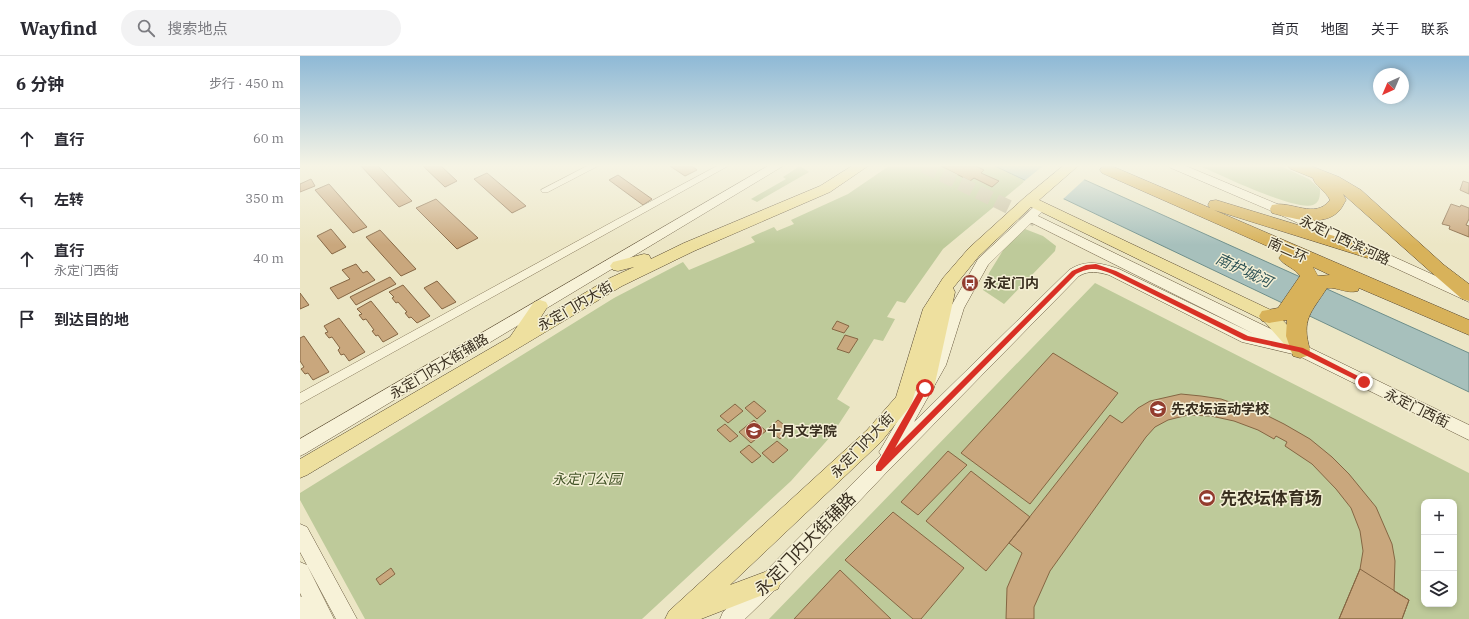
<!DOCTYPE html>
<html lang="zh">
<head>
<meta charset="utf-8">
<style>
	body { margin:0; font-family:"IBM Plex Serif","Noto Sans SC",serif; background:#f2f2f3; color:#2b2b33 }
	.controls { position:absolute; right:12px; bottom:12px; display:grid; overflow:hidden; border-radius:8px; box-shadow:0 2px 6px #0003 }
	.controls button { width:36px; height:36px; display:grid; place-items:center; padding:0; border:0; border-bottom:1px solid #e1e1e2; background:#fff; color:#2b2b33; font:20px sans-serif }
	.compass { position:absolute; left:1073px; top:12px; width:36px; height:36px; border-radius:50%; background:#fff; box-shadow:0 2px 6px #0003; rotate:224deg }
	.stop { position:absolute; width:12px; height:12px; margin:-9px; border:3px solid #d93025; border-radius:50%; background:#fff }
	.stop.end { background:#d93025; border-color:#fff; box-shadow:0 1px 4px #0008 }
	.list { margin:0; padding:0; list-style:none }
	h2 { display:flex; justify-content:space-between; align-items:center; height:52px; margin:0; padding:0 16px; font-size:17px }
	h2 small { font-size:13px; font-weight:400; color:#7c7c81 }
	.list li { display:grid; grid-template-columns:26px 1fr auto; gap:12px; align-items:center; box-sizing:border-box; height:60px; padding:0 16px; border-top:1px solid #e1e1e2 }
	.list b { display:block; font-size:15px; white-space:nowrap }
	.list p { margin:0; font-size:13px; white-space:nowrap; color:#7c7c81 }
	.list em { font-size:13px; font-style:normal; color:#7c7c81 }
	.icon { flex:none; width:22px; height:22px; fill:none; stroke:currentColor; stroke-width:2; stroke-linecap:round; stroke-linejoin:round }
	.map { position:relative; flex:none; width:1169px; height:563px; overflow:hidden }
	header { display:flex; align-items:center; gap:24px; box-sizing:border-box; height:56px; padding:0 20px; background:#fff; border-bottom:1px solid #e1e1e2 }
	header strong { font-size:19px }
	nav { display:flex; gap:22px; margin-inline-start:auto; font-size:14px }
	.search { width:280px; height:36px; background:#f2f2f3; display:flex; align-items:center; gap:10px; box-sizing:border-box; padding:0 14px; border-radius:22px; color:#7c7c81; font-size:15px }
	main { display:flex }
	aside { flex:1; background:#fff }
	.map>svg:first-child { display:block }
	.green { fill:#beca9a; fill-rule:evenodd }
	.water { fill:#a7c0bc; stroke:#6e8e8a }
	.pier { fill:#ece6c5 }
	.building { fill:#c9a77d; stroke:#856643 }
	.lines { fill:none; stroke-linecap:round; stroke-linejoin:round }
	.secondary-tunnel { stroke:#c8c1a4; stroke-width:14; stroke-dasharray:14 6; stroke-linecap:butt }
	.street-casing { stroke:#87795c; stroke-width:1 }
	.secondary-casing { stroke:#695a3f; stroke-width:1 }
	.primary-casing { stroke:#554630; stroke-width:1 }
	.highway-casing { stroke:#554630; stroke-width:1 }
	.street { fill:#f7f2d8; fill-rule:evenodd }
	.secondary { fill:#f7f2d8; fill-rule:evenodd }
	.primary { fill:#eee09f; fill-rule:evenodd }
	.highway { fill:#d8b25a; fill-rule:evenodd }
	.route { fill:#d93025 }
	.labels { text-anchor:middle; dominant-baseline:central; stroke-width:3; stroke-linejoin:round; paint-order:stroke }
	.street-label { font-size:14px; fill:#382e1f; stroke:#f4efd5 }
	.poi-label { font-size:14px; font-weight:bold; fill:#382e1f; stroke:#f4efd5; text-anchor:start }
	.park-label { font-size:14px; font-style:italic; fill:#425327; stroke:#f4efd5 }
	.water-label { font-size:15px; font-style:italic; fill:#2f5457; stroke:#f4efd5 }
	.near-poi-label { font-size:17px; font-weight:bold; fill:#382e1f; stroke:#f4efd5; text-anchor:start }
	.near-street-label { font-size:17px; fill:#382e1f; stroke:#f4efd5 }
</style>
</head>
<body>
<header>
<strong>Wayfind</strong>
<div class="search"><svg class="icon" aria-label="search" viewBox="0 0 24 24"><circle cx="10" cy="10" r="6"/><path d="M15 15l6 6"/></svg>搜索地点</div>
<nav><a>首页</a><a>地图</a><a>关于</a><a>联系</a></nav>
</header>
<main>
<aside>
<h2>6 分钟<small>步行 · 450 m</small></h2>
<ul class="list">
<li><svg class="icon" aria-label="ahead" viewBox="0 0 24 24"><path d="M12 20V5M6 11l6-6 6 6"/></svg><div><b>直行</b></div><em>60 m</em></li>
<li><svg class="icon" aria-label="left" viewBox="0 0 24 24"><path d="M17 20v-9H6M10 6l-5 5 5 5"/></svg><div><b>左转</b></div><em>350 m</em></li>
<li><svg class="icon" aria-label="ahead" viewBox="0 0 24 24"><path d="M12 20V5M6 11l6-6 6 6"/></svg><div><b>直行</b><p>永定门西街</p></div><em>40 m</em></li>
<li><svg class="icon" aria-label="arrive" viewBox="0 0 24 24"><path d="M6 21V4h12l-3 4 3 4H6"/></svg><div><b>到达目的地</b></div></li>
</ul>
</aside>
<div class="map">
<svg width="1169" height="563" viewBox="0 0 1169 563">
	<rect width="100%" height="100%" fill="#ece6c5"/>
	<!-- green -->
	<path class="green" d="M500 110 509 116 457 146 451 143 486 123 483 121Z
		M589 110H721L711 118 725 125 643 193 605 247 597 245 587 261 595 263 583 285 574 283 537 343 550 351 531 380 491 425 342 563H65L0 444V437L314 242 383 206 389 214 455 186 451 181 474 171 477 175 494 168 491 164 548 138Z
		M900 110H980L1009 123 1020 133C1020 140 1020 146 1013 149 994 155 921 119 900 110Z
		M725 173 743 180 756 190 755 195 704 248 683 234 689 217 707 188Z
		M795 227 1169 417V563H469ZM1124 446H1154V548H1124Z"/>
	<!-- water -->
	<path class="water" d="M695 110H754L1169 297V336Z"/>
	<!-- pier -->
	<path class="pier" d="M743 110H759L786 122 761 145 723 126Z"/>
	<!-- building -->
	<path class="building" d="M61 110H78L112 145 99 151Z
		M123 110H141L157 125 145 131Z
		M370 110H392L397 114 385 120Z
		M641 110H676L684 114 681 117 699 125 692 131 674 122 670 125Z
		M187 117 226 150 212 157 174 123Z
		M318 119 352 143 343 149 309 124Z
		M11 123 15 130 0 136V128Z
		M1163 125 1169 127V138L1160 134Z
		M29 128 67 171 53 177 15 134Z
		M136 143 178 182 157 193 116 152Z
		M1151 148 1160 151 1161 149 1169 152V163L1166 169 1169 170V181L1149 173 1150 170 1142 168Z
		M31 173 46 191 32 198 17 180Z
		M80 174 116 213 101 220 66 181Z
		M56 208 63 217 67 215 75 224 38 243 30 232 50 223 42 214Z
		M90 221 96 228 56 249 50 241Z
		M137 225 156 246 142 253 124 232Z
		M103 229 130 260 117 267 111 261 109 262 105 257 107 256 98 246 96 247 92 242 94 241 89 236Z
		M0 237 9 249 0 253Z
		M71 245 98 278 83 286 78 279 76 280 72 275 74 274 66 263 63 264 59 259 62 258 57 253Z
		M39 262 65 296 49 305 44 298 41 299 38 294 40 292 32 281 29 282 25 277 28 276 24 270Z
		M537 265 549 270 544 277 532 273Z
		M545 279 558 283 549 297 537 293Z
		M4 280 29 316 13 324 8 317 5 318 1 313 4 311 0 305V282Z
		M753 297 818 337 730 448 661 397Z
		M881 338 901 340 921 343 964 358 984 368 1010 383 1032 401 1049 418 1076 451 1092 488 1095 505 1094 535 1109 544 1102 563H1039L1060 513 1063 495 1060 475 1051 452 1036 433 1012 408 985 390 987 386 976 380 974 383 958 374 934 365 911 360 888 359 868 364 855 371 846 381 750 515 734 551V563H706L707 532 722 497 709 487 810 359 822 367 838 352 850 345Z
		M454 345 466 355 457 363 445 352Z
		M435 348 443 355 428 367 420 360Z
		M454 364 466 375 451 387 439 376Z
		M478 364 490 374 480 383 468 373Z
		M425 368 438 380 430 386 417 374Z
		M477 385 488 394 473 407 462 397Z
		M449 389 461 400 452 407 440 396Z
		M648 395 667 409 618 459 601 446Z
		M671 415 730 461 686 515 626 465Z
		M593 456 664 512 621 563H613L545 504Z
		M91 512 95 518 80 529 76 523Z
		M1060 513 1109 544 1102 563H1039Z
		M540 514 591 563H494Z"/>
	<g class="lines">
		<!-- secondary-tunnel -->
		<path class="secondary-tunnel" d="M624 110 736 164"/>
		<!-- street casing -->
		<g class="street-casing">
			<path id="street" d="M287 110H298L248 136H242L241 134Z
				M417 110H428L0 348V337L316 164Z"/>
		</g>
		<!-- secondary casing -->
		<g class="secondary-casing">
			<path id="secondary" d="M468 110H483L6 397 0 400V383Z
				M869 110H886L982 150 1169 235V246L974 156 871 112Z
				M741 147 745 148 747 151 738 160 1169 369V384L997 299 942 286 809 219C798 216 789 214 779 220L585 418 477 532 445 563H420L423 556 463 518 581 399 579 396 582 391 631 308 650 252 678 203 737 148ZM731 167H732L954 278 819 213C801 207 786 203 769 214L614 366 646 309 664 252 688 209Z
				M0 468 7 471 57 563H36L0 496Z
				M0 506 7 509 34 563H0V540L2 541 0 537Z"/>
		</g>
		<!-- primary casing -->
		<g class="primary-casing">
			<path id="primary" d="M552 110H568L530 136 394 195 322 230 7 419 0 422V403L210 281 234 246 240 244 246 246 248 250 239 264 310 222 334 211 318 215 313 214 310 210 313 206 344 198 349 199 351 203 384 187 520 130Z
				M763 110H778L739 144 975 256 1006 289 1009 294 1006 299 1000 301 994 299 963 264 731 151 679 200 653 232 655 236 634 332 631 337 625 339 619 337 616 333 611 349 581 386 430 529 470 514 478 517 481 525 478 533 401 563H365L369 555 567 374 596 341 623 253 643 222 669 192 724 142Z"/>
		</g>
		<!-- highway casing -->
		<g class="highway-casing">
			<path id="highway" d="M988 110H1011L1039 121 1061 134 1144 209 1169 228V245L1162 243 1132 217 1043 138 1046 144C1044 147 1042 152 1039 155 1023 172 991 162 972 157L970 153 972 149C991 144 1015 164 1030 144 1026 135 1014 129 1013 122L991 113Z
				M802 111H814L910 152 908 149 910 145 916 144 1080 194 1083 198 1080 202 1074 204 914 154 1169 264V279L1059 232 1058 235C1047 238 1038 231 1027 232 1011 257 1001 263 1010 294L1007 300 1000 302 993 300 986 280 987 264 969 267 962 265 959 260 962 255 978 252 1000 220C995 212 984 210 979 202L983 197 802 117 800 114ZM1013 211 1030 219 1018 220Z"/>
		</g>
		<!-- street -->
		<use href="#street" class="street"/>
		<!-- secondary -->
		<use href="#secondary" class="secondary"/>
		<!-- primary -->
		<use href="#primary" class="primary"/>
		<!-- highway -->
		<use href="#highway" class="highway"/>
	</g>
	<!-- sky -->
	<linearGradient id="sky" x2="0" y2="1"><stop stop-color="#8eb9d6"/><stop offset="0.58" stop-color="#f6f4e5"/><stop offset="1" stop-color="#f6f4e5" stop-opacity="0"/></linearGradient>
	<rect width="1169" height="189" fill="url(#sky)"/>
	<!-- route -->
	<path class="route" d="M796 208 816 215 948 280 1003 292 1066 324 1067 326 1064 328 1062 327 999 296 944 284 812 218C796 212 791 211 776 218L581 415H576V410L622 330 625 329 628 332 595 392 772 215 786 209Z"/>
	<!-- icons -->
	<defs>
		<g id="bus-disc" transform="scale(0.9)"><circle r="9.5" fill="#933c2e" stroke="#f4efd5"/><path d="M-5-6H5V4H4V6H2V4H-2V6H-4V4H-5ZM-3.5-4V0h7V-4ZM-3.5 1.2v1.5H-2V1.2ZM2 1.2v1.5H3.5V1.2Z" fill="#fff"/></g>
		<g id="university-disc" transform="scale(0.9)"><circle r="9.5" fill="#933c2e" stroke="#f4efd5"/><path d="M0-5L7-2L0 1L-7-2ZM-4 1L0 2.5L4 1V4Q0 6-4 4Z" fill="#fff"/></g>
		<g id="stadium-disc" transform="scale(0.9)"><circle r="9.5" fill="#933c2e" stroke="#f4efd5"/><path d="M0-5a6.5 5 0 1 0 0 10a6.5 5 0 1 0 0-10ZM-3.5-1.8h7v3.6h-7Z" fill="#fff"/></g>
	</defs>
	<g fill-rule="evenodd">
		<use href="#bus-disc" x="670" y="227"/>
		<use href="#university-disc" x="858" y="353"/>
		<use href="#university-disc" x="454" y="375"/>
		<use href="#stadium-disc" x="907" y="442"/>
	</g>
	<g class="labels">
		<!-- street labels -->
		<g class="street-label">
			<text transform="translate(1045 184) rotate(25)">永定门西滨河路</text>
			<text transform="translate(988 194) rotate(24)">南二环</text>
			<text transform="translate(275 250) rotate(-30)">永定门内大街</text>
			<text transform="translate(139 310) rotate(-31)">永定门内大街辅路</text>
			<text transform="translate(1117 352) rotate(26)">永定门西街</text>
			<text transform="translate(562 389) rotate(-46)">永定门内大街</text>
		</g>
		<!-- poi labels -->
		<g class="poi-label">
			<text x="683" y="227">永定门内</text>
			<text x="871" y="353">先农坛运动学校</text>
			<text x="467" y="375">十月文学院</text>
		</g>
		<!-- park labels -->
		<g class="park-label">
			<text x="287" y="423">永定门公园</text>
		</g>
		<!-- water labels -->
		<g class="water-label">
			<text transform="translate(944 214) rotate(25)">南护城河</text>
		</g>
		<!-- near-poi labels -->
		<g class="near-poi-label">
			<text x="920" y="442">先农坛体育场</text>
		</g>
		<!-- near-street labels -->
		<g class="near-street-label">
			<text transform="translate(505 488) rotate(-46)">永定门内大街辅路</text>
		</g>
	</g>
</svg>
<div class="controls">
<button>+</button>
<button>−</button>
<button><svg class="icon" aria-label="layers" viewBox="0 0 24 24"><path d="M12 4l9 5-9 5-9-5zM3 14l9 5 9-5"/></svg></button>
</div>
<svg class="compass" viewBox="-18 -18 36 36"><path d="M0-13l5 13h-10z" fill="#e53935"/><path d="M0 13l5-13h-10z" fill="#7c7c81"/></svg>
<div class="stop" style="left:625px;top:332px"></div>
<div class="stop end" style="left:1064px;top:326px"></div>
</div>
</main>
</body>
</html>
